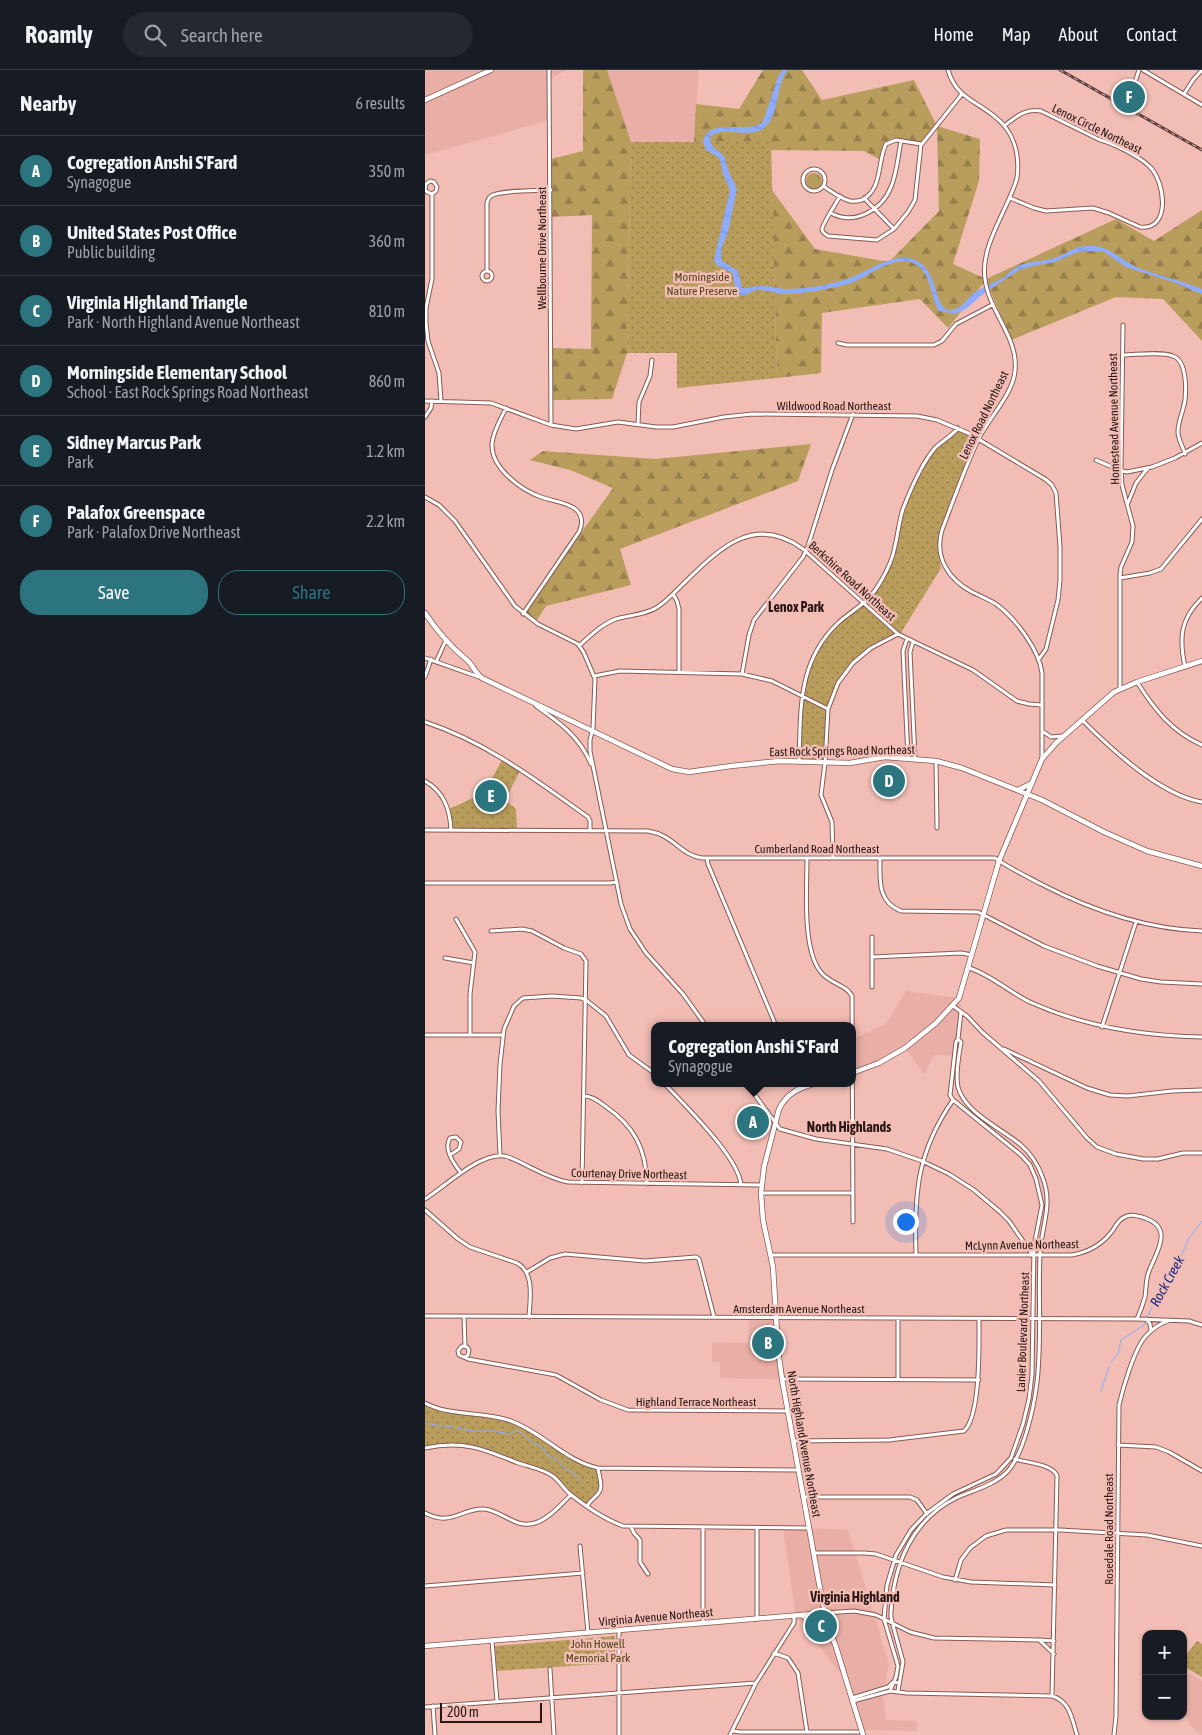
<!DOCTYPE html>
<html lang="en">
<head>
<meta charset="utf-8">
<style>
	body { margin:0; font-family:"Asap Condensed",sans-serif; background:#242831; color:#f1f3f6 }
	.controls { position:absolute; right:15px; bottom:15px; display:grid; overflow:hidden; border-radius:10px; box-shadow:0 1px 4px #0004 }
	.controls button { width:45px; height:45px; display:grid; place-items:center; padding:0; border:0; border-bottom:1px solid #363941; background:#171b24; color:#f1f3f6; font:25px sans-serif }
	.scale { position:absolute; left:15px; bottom:12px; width:102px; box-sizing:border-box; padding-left:5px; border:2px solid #291614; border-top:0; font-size:14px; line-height:18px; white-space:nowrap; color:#291614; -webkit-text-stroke:4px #f2bdb5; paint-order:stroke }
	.you { position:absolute; left:480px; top:1151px; width:18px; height:18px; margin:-12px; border:4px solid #fff; border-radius:50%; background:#1a73e8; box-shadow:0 0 0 8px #1a73e833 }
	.badge { display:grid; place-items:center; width:32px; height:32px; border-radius:50%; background:#2c747e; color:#fff; font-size:16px; font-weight:700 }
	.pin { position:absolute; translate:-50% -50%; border:2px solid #fff; box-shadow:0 1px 5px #0006 }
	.popup { position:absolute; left:226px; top:952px; width:205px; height:65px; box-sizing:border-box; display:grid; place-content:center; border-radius:10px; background:#171b24; filter:drop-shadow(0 1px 4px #0005); font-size:16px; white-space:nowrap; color:#9ea1a6 }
	.popup b { font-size:19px; color:#f1f3f6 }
	.popup::after { content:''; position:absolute; left:50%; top:100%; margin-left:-10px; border:10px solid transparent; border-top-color:#171b24 }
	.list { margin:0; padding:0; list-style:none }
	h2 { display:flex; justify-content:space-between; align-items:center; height:65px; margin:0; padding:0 20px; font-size:21px }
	h2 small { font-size:16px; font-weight:400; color:#9ea1a6 }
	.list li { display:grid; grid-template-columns:32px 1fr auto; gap:15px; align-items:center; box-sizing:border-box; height:70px; padding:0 20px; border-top:1px solid #363941 }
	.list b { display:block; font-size:19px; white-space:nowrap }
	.list p { margin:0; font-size:16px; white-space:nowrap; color:#9ea1a6 }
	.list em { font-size:16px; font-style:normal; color:#9ea1a6 }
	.actions { display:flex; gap:10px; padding:15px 20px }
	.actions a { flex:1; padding:11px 0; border:1px solid #2c747e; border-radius:20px; text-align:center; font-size:18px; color:#2c747e }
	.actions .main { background:#2c747e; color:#fff }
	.icon { flex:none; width:28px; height:28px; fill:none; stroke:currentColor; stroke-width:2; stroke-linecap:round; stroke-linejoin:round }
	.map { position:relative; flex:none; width:777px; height:1665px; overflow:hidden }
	header { display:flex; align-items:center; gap:30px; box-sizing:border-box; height:70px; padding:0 25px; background:#171b24; border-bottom:1px solid #363941 }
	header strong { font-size:24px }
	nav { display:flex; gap:28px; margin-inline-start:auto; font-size:18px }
	.search { width:350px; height:45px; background:#242831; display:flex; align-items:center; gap:12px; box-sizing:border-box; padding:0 18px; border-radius:28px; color:#9ea1a6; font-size:19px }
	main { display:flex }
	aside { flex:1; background:#171b24 }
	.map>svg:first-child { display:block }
	.built { fill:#e9aea5 }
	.grass { fill:url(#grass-tufts) }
	.forest { fill:url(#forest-firs) }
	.park { fill:url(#park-dots) }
	.water { fill:url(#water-ripples) }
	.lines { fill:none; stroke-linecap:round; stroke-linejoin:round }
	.stream { stroke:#8eabfd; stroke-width:1 }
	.street-casing { stroke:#885a53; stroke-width:5 }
	.secondary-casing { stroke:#885a53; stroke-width:6 }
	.street { stroke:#fff; stroke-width:3 }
	.secondary { stroke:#fff; stroke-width:4.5 }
	.rail-casing { stroke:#5b3f3c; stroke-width:3 }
	.rail { stroke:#f2bdb5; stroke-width:1; stroke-dasharray:4; stroke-linecap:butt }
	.labels { text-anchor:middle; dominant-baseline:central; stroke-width:5; stroke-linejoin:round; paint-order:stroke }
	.street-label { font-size:12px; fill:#291614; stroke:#f2bdb5 }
	.park-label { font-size:12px; fill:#53441b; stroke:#f2bdb5 }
	.neighbourhood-label { font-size:14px; font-weight:bold; fill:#291614; stroke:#f2bdb5 }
	.water-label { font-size:14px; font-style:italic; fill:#182884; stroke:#f2bdb5 }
</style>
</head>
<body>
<header>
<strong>Roamly</strong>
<div class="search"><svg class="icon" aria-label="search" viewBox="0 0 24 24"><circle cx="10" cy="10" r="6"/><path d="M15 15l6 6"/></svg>Search here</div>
<nav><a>Home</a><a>Map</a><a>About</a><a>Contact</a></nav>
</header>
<main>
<aside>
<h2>Nearby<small>6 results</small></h2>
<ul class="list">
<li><span class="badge">A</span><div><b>Cogregation Anshi S'Fard</b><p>Synagogue</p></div><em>350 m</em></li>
<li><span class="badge">B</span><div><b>United States Post Office</b><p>Public building</p></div><em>360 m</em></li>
<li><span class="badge">C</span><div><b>Virginia Highland Triangle</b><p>Park · North Highland Avenue Northeast</p></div><em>810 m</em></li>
<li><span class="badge">D</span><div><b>Morningside Elementary School</b><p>School · East Rock Springs Road Northeast</p></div><em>860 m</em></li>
<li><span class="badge">E</span><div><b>Sidney Marcus Park</b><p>Park</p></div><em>1.2 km</em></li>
<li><span class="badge">F</span><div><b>Palafox Greenspace</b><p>Park · Palafox Drive Northeast</p></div><em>2.2 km</em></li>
</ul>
<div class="actions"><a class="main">Save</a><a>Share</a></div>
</aside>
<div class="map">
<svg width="777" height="1665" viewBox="0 0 777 1665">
	<defs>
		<pattern id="grass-tufts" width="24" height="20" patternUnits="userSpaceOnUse" patternTransform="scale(1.25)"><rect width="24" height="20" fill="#b89d5c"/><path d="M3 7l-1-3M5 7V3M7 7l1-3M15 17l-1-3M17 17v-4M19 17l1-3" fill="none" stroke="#967f4b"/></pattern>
		<pattern id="forest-firs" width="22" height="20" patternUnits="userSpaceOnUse" patternTransform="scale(1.25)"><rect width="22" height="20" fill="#b89d5c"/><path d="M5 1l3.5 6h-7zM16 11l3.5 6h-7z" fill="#967f4b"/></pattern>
		<pattern id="park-dots" width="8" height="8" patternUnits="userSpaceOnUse" patternTransform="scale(1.25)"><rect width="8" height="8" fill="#b89d5c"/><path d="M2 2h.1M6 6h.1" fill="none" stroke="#967f4b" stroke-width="1.8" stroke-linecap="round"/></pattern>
		<pattern id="water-ripples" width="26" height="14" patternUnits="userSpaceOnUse" patternTransform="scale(1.25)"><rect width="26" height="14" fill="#8eabfd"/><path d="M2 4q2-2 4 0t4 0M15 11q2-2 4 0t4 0" fill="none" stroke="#7a92d8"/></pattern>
	</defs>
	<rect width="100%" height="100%" fill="#f2bdb5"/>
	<!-- built -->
	<path class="built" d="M0 0H142L124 9 125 50 0 85Z
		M182 0H274L269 72H206Z
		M481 921 533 928 536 937 532 986 509 985 499 1004 481 979 440 998 427 1002V969L461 954Z
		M324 1247 352 1248 359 1309 295 1308V1292H287V1272L324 1273Z
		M358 1457 423 1460 464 1594 458 1625 461 1650 492 1651V1661L436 1660 420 1609 371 1547Z
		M764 1603 777 1611V1665L765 1655 758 1639V1613Z"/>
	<!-- grass -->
	<path class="grass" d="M381 111a8 8 0 1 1 16 0a8 8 0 1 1-16 0Z"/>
	<!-- forest -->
	<path class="forest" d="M158 0H182L206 72 202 283 187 329 127 330 126 278 166 279 167 145 126 147V89L158 81Z
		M338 0H377L397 30 489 10 512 56 555 69 554 111 528 194 561 209 691 149 729 171 777 140V271L738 229 691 227 586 270 561 210 523 258 495 229 397 243 396 303 352 308 347 120 390 179 464 192 514 141 512 57 496 73C471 68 462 60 454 89L439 81 346 80V72H269L271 34 314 39Z
		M386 374 373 411 195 479 206 515 121 536 112 550 99 543 188 418 145 400 105 390 118 381 230 389Z"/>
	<!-- park -->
	<path class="park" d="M206 72H346L352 308 252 318V283H202Z
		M532 357 554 370 516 461 513 480 516 498 474 566 451 575 430 590 414 610 401 641 400 692H374L379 608 388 586 410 558 438 535 456 513 467 488 478 434 513 374Z
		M78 688 96 699 80 730 91 739 92 760H26L24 739 59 723Z
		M0 1335 32 1343 75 1348 107 1362 152 1392 171 1399 175 1409 174 1423 160 1436 143 1422 131 1408 93 1391 55 1379 28 1376 0 1380Z
		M190 1566V1593L72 1601 70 1576Z
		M772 1571 777 1574V1607L758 1596V1589Z"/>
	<!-- water -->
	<path class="water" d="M358 0H363C349 16 356 49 336 60 320 68 300 56 286 66L285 70 288 77 299 86 304 102 312 119 303 162 297 177 296 185 297 191 313 201 317 218C324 219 329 216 336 216 345 216 353 219 362 219 381 219 404 215 422 209 442 203 461 186 482 188 517 192 506 243 527 240 537 238 541 230 548 224 556 217 568 214 578 208 582 205 585 201 590 198 602 191 613 192 626 189 639 186 648 177 661 176 685 174 695 191 716 199 736 206 757 211 777 219V224L748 212 701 197 679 182 665 181 653 182 630 192 608 196 594 200 558 224 541 239 530 244 514 241C506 228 506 205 493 196 473 181 445 206 426 213 407 219 378 224 358 224 349 223 339 219 331 220 325 221 321 229 314 224 308 219 310 209 307 203L293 196 289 190 305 120 298 104 295 90 293 87 281 80 278 72C283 46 322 65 338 52L353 7Z"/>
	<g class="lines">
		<!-- stream -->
		<path class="stream" d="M723 1246 735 1219 756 1186 764 1168 777 1151
			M686 1292 693 1284 696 1270 719 1255 720 1252
			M676 1321 684 1297
			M0 1353 16 1356H23L47 1361H68L85 1364 90 1361 96 1362 105 1371 118 1378 122 1385 131 1389 141 1400 146 1401 157 1411"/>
		<!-- street casing -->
		<g class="street-casing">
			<path id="street" d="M124 0 126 355
				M523 0C531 27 549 30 569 46 589 61 595 84 592 108 583 140 555 175 560 209 564 242 594 268 590 301 588 324 564 348 554 368 540 397 529 429 517 460 509 487 523 509 547 522 555 526 563 529 571 534 590 548 614 579 617 603V689
				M718 0 777 35
				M708 18 714 0
				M759 24 768 10 777 0
				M579 56C591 47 600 38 616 41L675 70C688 73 715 87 724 96 740 110 747 161 715 157L684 143 668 138 621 141 609 138 585 128
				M497 74 537 24
				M378 110a11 11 0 1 1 22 0a11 11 0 1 1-22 0Z
				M398 116C406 121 416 129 425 131 430 132 433 131 437 130 458 119 452 92 461 74L471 70 496 74 490 130 483 142 469 159 452 170 403 166C401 164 398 164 397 160 396 156 412 132 415 126
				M7 124 2 122 0 119 1 114 5 111 9 112 12 117 11 121 7 124V209L1 238V253L3 271 14 303 16 331
				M439 128 469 159
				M406 143C429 156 457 140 466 117 472 103 473 86 476 71
				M62 201V133C63 130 63 128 66 126 74 120 114 121 126 120
				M57 206a5 5 0 1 1 10 0a5 5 0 1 1-10 0Z
				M413 273 422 275H509L517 271 531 254 567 235
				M698 285C711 285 736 281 748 286 763 291 762 326 758 339 756 347 753 353 753 362 753 369 758 377 760 384
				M0 331 66 333 126 355 151 359 193 352 231 357H248L299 347 327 344 492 346 512 350 543 363 620 409 627 415 631 423 635 477V510L633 530 621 579 614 589
				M81 338C76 349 68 361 67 374 66 398 96 420 116 427 127 431 140 432 149 438 158 444 158 454 154 462L98 544
				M0 347 6 338 7 331
				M213 354 214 332 225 306 227 290
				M671 390 694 400 702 402 727 397 750 388 777 373
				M0 427 14 435 30 451 90 536 113 554 153 574 159 583 170 609 168 658 165 670V681L196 834 205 859 221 883 258 924 281 956
				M703 433 711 413 723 398
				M695 508 725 503 736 499 777 449
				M248 524 252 531 254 539V602
				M482 569 478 581 483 688
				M488 572 485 582 490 688
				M154 576C165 566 177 554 191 549 205 545 219 545 231 538 241 532 249 523 257 515 292 481 328 442 378 479L473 564 548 600 592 631 604 634 617 635
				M0 588 54 607
				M11 592 21 570
				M760 597C754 568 755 549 777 528
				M317 604 324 565 329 550 378 487 383 476 407 400 428 344
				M169 606 195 601 317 604 347 611 403 639
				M0 607 6 589
				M712 612C729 639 747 662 777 675
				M695 619V505L696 497 707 472 708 456 697 415 696 398 698 255
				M111 636C134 652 155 667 166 694
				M657 650C686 679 735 725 777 732
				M0 652C61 672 111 710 163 747L165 751V761
				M617 661 626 667 637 666
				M374 691C376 640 372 592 413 553 430 538 444 533 456 511 462 501 468 488 470 476 473 464 474 451 478 439 485 421 497 393 510 378 517 371 527 366 533 358
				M511 691 512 758
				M0 711C19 722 25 739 26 760
				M0 760 223 761C249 765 255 785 277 788H570C584 798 601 806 616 814 666 840 721 859 777 861
				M282 788 283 794 351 956
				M382 788C382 818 377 877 395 901 404 914 421 914 427 926L428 1152
				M408 788 407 752 396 725 400 693 403 639 413 613 428 593 446 578 473 564
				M455 788C455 809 452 832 476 841L553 842 619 876 672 896 716 909 736 912 777 914
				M0 813H185L192 812
				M31 849 50 882 45 924V965
				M66 861 97 859 107 861 139 878 156 884 161 891 157 1113
				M447 887 536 883 547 885
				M20 888 49 893
				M544 898C565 904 585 923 607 933 661 957 718 966 777 967
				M447 917V867
				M528 936 542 946 557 962 614 1011 662 1068 672 1077 691 1084 718 1089H733L758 1083H777
				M677 957 711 852
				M0 965H78
				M579 979 662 1018 685 1025 703 1026 747 1021 777 1020
				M239 1013C259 1035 314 1087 316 1115
				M321 1013 355 1059 391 1069 462 1079 497 1091 524 1104 549 1120 574 1141 584 1151 607 1184
				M159 1026C167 1026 173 1031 180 1036 209 1056 221 1078 222 1114
				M25 1085 34 1079 36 1072 31 1067 25 1068C18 1079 29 1094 36 1103
				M75 1085 73 1041 75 994 79 959 89 936 98 928 127 926 156 928 161 930 181 946 204 985 229 1003
				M336 1123H428
				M0 1129C20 1117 59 1078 83 1087 104 1095 121 1108 143 1112L336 1115
				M0 1140 33 1169 45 1177 92 1193C110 1203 105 1229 104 1247
				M346 1185H647C664 1182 678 1174 688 1160 691 1155 693 1151 698 1148 705 1143 713 1146 720 1148 751 1159 729 1185 723 1204 721 1211 721 1219 720 1227 718 1234 715 1242 712 1249
				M491 1185C489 1123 492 1082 528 1030
				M102 1202 125 1188 140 1184 220 1191 271 1187 274 1189 289 1247
				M0 1246 712 1249 764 1251 777 1255
				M39 1246 40 1276
				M473 1248V1309
				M721 1249 725 1254 726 1260
				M40 1287 43 1285 44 1280 42 1277 37 1276 33 1281 34 1285 43 1289 131 1305 176 1330 203 1340 362 1341
				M357 1309 554 1310
				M0 1333C26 1347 58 1341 86 1351 117 1362 140 1391 173 1398L373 1400
				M368 1371 464 1370 539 1361C556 1346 554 1272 554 1249
				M693 1375 731 1377 744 1382 777 1401
				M0 1378C38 1370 59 1379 93 1393 105 1397 119 1399 129 1407 135 1412 139 1419 145 1424 160 1436 179 1449 198 1456L384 1458
				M590 1389C602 1393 628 1394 632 1406L627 1626
				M378 1427H485L492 1430 502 1444
				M162 1436C165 1431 167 1430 171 1426 180 1418 174 1408 173 1398
				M0 1443C27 1457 36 1438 59 1439 78 1441 90 1459 110 1453 124 1449 136 1434 146 1425
				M206 1457 209 1463 215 1470V1492L223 1504
				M278 1458V1553
				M155 1476 163 1563
				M389 1483H439L451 1484 518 1507 546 1512 630 1515
				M530 1510 536 1490 545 1478 561 1466 581 1460H635L722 1465 777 1476
				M0 1516 158 1503
				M400 1543 429 1541 451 1545 485 1562 509 1568 614 1570 629 1584
				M332 1549V1458
				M615 1570 629 1571
				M67 1571 72 1631
				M349 1583 363 1588 373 1603 382 1662
				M125 1599 129 1665
				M465 1621 471 1607 473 1596 459 1549 462 1515 471 1485 486 1460 501 1444 528 1424 571 1404 586 1388 598 1354 604 1329 607 1305 609 1176 617 1135 611 1109 605 1095 596 1085 528 1030 525 1025 531 972 533 969 536 942
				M473 1621 478 1592 466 1548V1542C469 1494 487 1449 533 1427 549 1420 570 1415 583 1401 599 1383 609 1337 612 1312 617 1270 613 1227 615 1184 616 1156 629 1135 617 1106 613 1095 605 1083 596 1075 577 1059 539 1042 533 1017 530 1003 534 986 536 972L533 969
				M427 1628 463 1617 468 1612 474 1613
				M428 1631 465 1621 481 1623 627 1626C645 1631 647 1649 652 1665
				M8 1636 10 1665
				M0 1637 331 1613
				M308 1661 315 1662H433
				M194 1665V1560
				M305 1665 331 1613 369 1553V1546
				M689 1665 691 1646 694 1335C698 1318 709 1280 720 1267 726 1260 734 1254 743 1251"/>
		</g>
		<!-- secondary casing -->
		<g class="secondary-casing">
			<path id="secondary" d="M0 30 66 0
				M0 543C12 561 26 577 42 590 48 595 50 603 57 608L247 699 264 702 306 696 355 691 425 693 460 687 511 691 537 698 617 730 679 762 722 781 777 796
				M593 720 607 713
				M427 1003 454 993 480 978 511 953 534 928 574 791 617 689 631 673 689 622 712 612 777 591
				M391 1013C374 1018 362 1023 354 1039L339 1097 336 1123 338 1150 348 1197 353 1280 357 1309 396 1524 403 1556 411 1577 438 1665
				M378 1546 406 1566
				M0 1576 400 1543"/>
		</g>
		<!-- street -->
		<use href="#street" class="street"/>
		<!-- secondary -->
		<use href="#secondary" class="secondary"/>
		<!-- rail casing -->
		<g class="rail-casing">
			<path id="rail" d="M635 0 777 80"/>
		</g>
		<!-- rail -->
		<use href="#rail" class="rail"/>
	</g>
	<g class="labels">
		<!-- street labels -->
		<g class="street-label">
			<text transform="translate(672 59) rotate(26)">Lenox Circle Northeast</text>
			<text transform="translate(117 178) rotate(-90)">Wellbourne Drive Northeast</text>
			<text x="409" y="336">Wildwood Road Northeast</text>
			<text transform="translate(559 345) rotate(-64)">Lenox Road Northeast</text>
			<text transform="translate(689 349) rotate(-91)">Homestead Avenue Northeast</text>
			<text transform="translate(427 511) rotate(42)">Berkshire Road Northeast</text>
			<text transform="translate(417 681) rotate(-1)">East Rock Springs Road Northeast</text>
			<text x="392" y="779">Cumberland Road Northeast</text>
			<text transform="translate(204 1104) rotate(1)">Courtenay Drive Northeast</text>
			<text transform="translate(597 1175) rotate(-1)">McLynn Avenue Northeast</text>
			<text x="374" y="1239">Amsterdam Avenue Northeast</text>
			<text transform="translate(598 1262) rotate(-88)">Lanier Boulevard Northeast</text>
			<text x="271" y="1332">Highland Terrace Northeast</text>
			<text transform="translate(379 1374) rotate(80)">North Highland Avenue Northeast</text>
			<text transform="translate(684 1459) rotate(-90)">Rosedale Road Northeast</text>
			<text transform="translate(231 1547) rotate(-5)">Virginia Avenue Northeast</text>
		</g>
		<!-- park labels -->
		<g class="park-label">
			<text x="277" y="207">Morningside<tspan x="277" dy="14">Nature Preserve</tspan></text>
			<text x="173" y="1574">John Howell<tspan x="173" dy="14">Memorial Park</tspan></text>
		</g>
		<!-- neighbourhood labels -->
		<g class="neighbourhood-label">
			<text x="371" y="537">Lenox Park</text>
			<text x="424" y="1057">North Highlands</text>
			<text x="430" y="1527">Virginia Highland</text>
		</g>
		<!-- water labels -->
		<g class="water-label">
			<text transform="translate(742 1211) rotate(-61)">Rock Creek</text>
		</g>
	</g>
</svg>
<div class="controls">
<button>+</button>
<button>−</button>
</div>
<div class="scale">200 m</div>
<div class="you"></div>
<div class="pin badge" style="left:328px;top:1052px">A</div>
<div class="popup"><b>Cogregation Anshi S'Fard</b>Synagogue</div>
<div class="pin badge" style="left:343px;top:1273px">B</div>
<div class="pin badge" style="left:396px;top:1556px">C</div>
<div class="pin badge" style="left:464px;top:711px">D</div>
<div class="pin badge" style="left:66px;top:726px">E</div>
<div class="pin badge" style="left:704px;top:27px">F</div>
</div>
</main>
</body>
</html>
